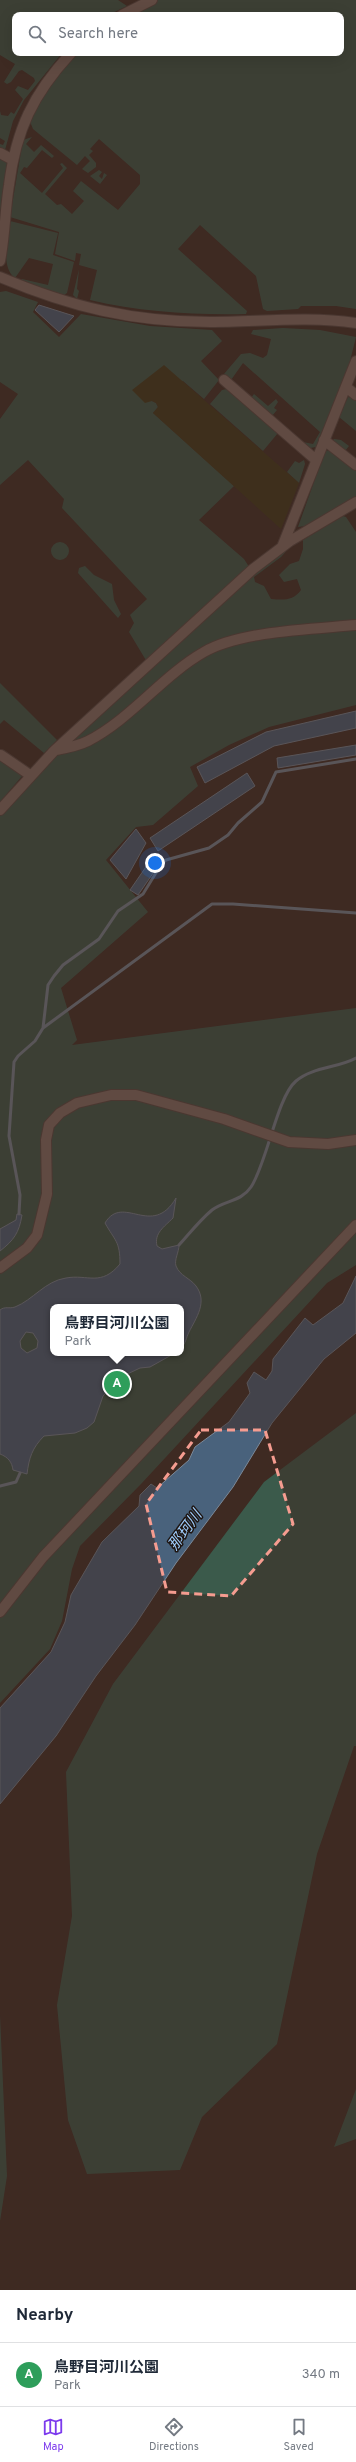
<!DOCTYPE html>
<html lang="en">
<head>
<meta charset="utf-8">
<style>
	body { margin:0; font-family:Overpass,"Noto Sans JP",sans-serif; background:#f2f2f3; color:#1f2937 }
	.you { position:absolute; left:155px; top:863px; width:14px; height:14px; margin:-10px; border:3px solid #fff; border-radius:50%; background:#1a73e8; box-shadow:0 0 0 6px #1a73e833 }
	.badge { display:grid; place-items:center; width:26px; height:26px; border-radius:50%; background:#7c3aed; color:#fff; font-size:13px; font-weight:700 }
	.pin { position:absolute; translate:-50% -50%; border:2px solid #fff; box-shadow:0 1px 4px #0006 }
	.popup { position:absolute; left:50px; top:1304px; width:134px; height:52px; box-sizing:border-box; display:grid; place-content:center; border-radius:8px; background:#fff; filter:drop-shadow(0 1px 3px #0005); font-size:13px; white-space:nowrap; color:#747a83 }
	.popup b { font-size:15px; color:#1f2937 }
	.popup::after { content:''; position:absolute; left:50%; top:100%; margin-left:-8px; border:8px solid transparent; border-top-color:#fff }
	.list { margin:0; padding:0; list-style:none }
	h2 { display:flex; justify-content:space-between; align-items:center; height:52px; margin:0; padding:0 16px; font-size:17px }
	h2 small { font-size:13px; font-weight:400; color:#747a83 }
	.list li { display:grid; grid-template-columns:26px 1fr auto; gap:12px; align-items:center; box-sizing:border-box; height:64px; padding:0 16px; border-top:1px solid #e0e1e3 }
	.list b { display:block; font-size:15px; white-space:nowrap }
	.list p { margin:0; font-size:13px; white-space:nowrap; color:#747a83 }
	.list em { font-size:13px; font-style:normal; color:#747a83 }
	.icon { flex:none; width:22px; height:22px; fill:none; stroke:currentColor; stroke-width:2; stroke-linecap:round; stroke-linejoin:round }
	.map { position:relative; flex:none; width:356px; height:2290px; overflow:hidden }
	.search { position:absolute; background:#fff; box-shadow:0 4px 16px #0002; left:12px; right:12px; top:12px; height:44px; display:flex; align-items:center; gap:10px; box-sizing:border-box; padding:0 14px; border-radius:8px; color:#747a83; font-size:15px }
	.sheet { height:116px; background:#fff }
	nav { display:flex; justify-content:space-around; align-items:center; box-sizing:border-box; height:56px; border-top:1px solid #e0e1e3; background:#fff; font-size:11px; color:#747a83 }
	nav a { display:grid; justify-items:center; gap:2px }
	nav .on { color:#7c3aed }
	.map>svg:first-child { display:block }
	.green { fill:#3b5a4b; fill-rule:evenodd }
	.sand { fill:#3f3716 }
	.water { fill:#49627c; stroke:#7b8999; fill-rule:evenodd }
	.lines { fill:none; stroke-linecap:round; stroke-linejoin:round }
	.stream { stroke:#7b8999; stroke-width:3 }
	.minor-casing { stroke:#594842; stroke-width:12 }
	.minor { stroke:#897168; stroke-width:10 }
	.marked { fill:none; stroke:#f59c90; stroke-width:3; stroke-dasharray:8 5; stroke-linejoin:round }
	.labels { text-anchor:middle; dominant-baseline:central; stroke-width:3; stroke-linejoin:round; paint-order:stroke }
	.water-label { font-size:15px; font-style:italic; fill:#9eccfb; stroke:#1e1511 }
</style>
</head>
<body>
<div class="map">
<svg width="356" height="2290" viewBox="0 0 356 2290">
	<rect width="100%" height="100%" fill="#3e2a22"/>
	<!-- green -->
	<path class="green" d="M0 0H118L127 6 108 15H15V53H62L24 100 13 121 5 150 0 147V144L3 145 5 141 0 138V111L1 115 8 116 11 112 14 114 23 99 15 90 18 86 28 90 35 81 34 78 22 70 19 71 11 82 7 84 4 82 15 64 0 55Z
		M158 0H356V309L336 306H301L298 309 267 311 263 309 256 276 200 225 178 249 247 311 246 314C193 315 141 312 90 300L97 270 79 265 81 254 76 253 75 261 55 254 59 232 10 217 23 140 32 137 26 144 34 152 41 145 54 156 52 158 42 150 27 168 24 167 20 173 42 193 63 168 60 164 62 163 67 168 45 194 57 205 61 204 72 214 84 201 73 191 81 181 118 210 140 184V175L99 139 90 149 93 151 89 155 96 163V167L88 173 82 169 90 161 85 156 77 165 33 129 29 119 45 93 75 53H341V15H128Z
		M0 157 9 164 0 225Z
		M99 170 102 172 99 176 102 179 104 173 107 175 100 184 90 176Z
		M10 221 58 233 53 255 74 262 67 293 64 295 21 281 22 279 48 285 53 264 29 258 15 278C0 267 8 237 10 221Z
		M79 269 77 289 79 291 77 299 73 295Z
		M6 291 38 302 33 312 59 337 81 314 150 326 212 330 222 341 201 361 219 380 204 399 183 381 152 401 156 403 158 407 153 413 234 486 199 520 244 559 253 573 289 548 281 557 254 577 255 582 264 586 271 599C284 600 293 601 301 590L297 579 284 582 279 575 290 564 299 561 303 549V540L343 516 346 517 356 532V705L269 727 229 745 190 767 198 786 153 825 136 827 106 860 148 912 61 988 77 1040 72 1045 356 1008V1265L327 1283 141 1484 80 1546 72 1569 62 1621 50 1649 0 1703V816L54 754 150 667 129 632 134 623 130 615 147 599 62 508 64 499 28 460 0 485V419L18 394 0 382V292ZM53 1307H181V1353H53Z
		M283 328 320 330 356 337 349 365 316 447 310 448 303 442 313 444 320 432 243 363 231 380 224 374 241 354 250 353 263 358 267 355 271 339 251 334 253 330Z
		M227 389 278 433 263 451 210 404 222 390Z
		M254 394 268 406 276 399 278 402 274 408 277 410 272 416 251 398Z
		M348 397 356 399V431L339 417Z
		M334 439 341 440 349 446 345 451 332 441Z
		M331 450 356 470V497L313 523 305 526 298 527 325 451Z
		M304 460 305 464 299 483 287 472 295 461 299 463Z
		M51 551a9 9 0 1 1 18 0a9 9 0 1 1-18 0Z
		M85 566 94 575 112 584 114 600 121 614 118 618 78 573 79 568Z
		M0 683 57 740 44 753 4 720 0 724Z
		M0 760 22 776 0 802Z
		M356 1413V1746H354L317 1854 277 2044 202 2117 180 2170 87 2174 68 2120 57 2005 72 1916 66 1772 113 1684 264 1482Z
		M0 2015 7 2176 0 2221Z
		M356 2089V2139L334 2147Z"/>
	<!-- sand -->
	<path class="sand" d="M164 365 299 483 281 529 153 413 158 407 156 403 152 401 145 403 132 390Z"/>
	<!-- water -->
	<path class="water" d="M39 305 74 316 59 332 35 310Z
		M356 711V728L274 746 205 783 197 767 266 732Z
		M356 745V755L278 768 277 758Z
		M247 773 255 786 158 851 150 838Z
		M136 829 146 843 126 879 110 860Z
		M150 861 158 866 138 895 130 890Z
		M176 1198 173 1218C164 1227 154 1233 157 1246L162 1249 179 1245C179 1252 174 1260 176 1266 180 1276 190 1278 196 1286 208 1302 196 1318 189 1332 186 1338 186 1343 181 1348V1307H53V1353H175L150 1367 140 1368 121 1377 103 1396 94 1422 87 1428 75 1433 44 1436C32 1448 29 1458 27 1474L13 1470C12 1462 8 1457 0 1454V1310C5 1306 9 1309 15 1307 33 1300 45 1281 66 1278 88 1274 101 1287 120 1264 120 1241 115 1241 105 1223 123 1193 152 1239 176 1198ZM26 1332 33 1333 38 1341 37 1348 27 1353 21 1348 20 1341Z
		M17 1214 22 1215C19 1233 14 1240 0 1251V1229L16 1220Z
		M356 1276V1333L324 1359 272 1423 233 1487 176 1563 135 1625 96 1676 56 1736 0 1804V1708L51 1652 65 1622 71 1595 102 1542 139 1506 140 1495 151 1484 157 1488 189 1460 195 1447 229 1422 250 1393 247 1383 254 1372 266 1380 272 1371 273 1359 305 1318 313 1325 343 1303Z"/>
	<g class="lines">
		<!-- stream -->
		<path class="stream" d="M43 1028 212 904H233L356 913
			M19 1214 20 1195 9 1136 14 1062 18 1056 35 1041 43 1028 48 985 54 976 63 965 99 939 118 911 143 894 162 863 166 860 209 848 228 835 238 823 262 802 276 772 356 759
			M179 1245C190 1233 199 1221 212 1210 225 1200 241 1202 251 1187 267 1163 277 1097 296 1081 312 1067 338 1068 356 1058
			M0 1486 16 1482 20 1473"/>
		<!-- minor casing -->
		<g class="minor-casing">
			<path id="minor" d="M122 15 152 0
				M0 153 13 160
				M0 261C5 236 5 210 9 185 16 130 33 94 71 53
				M0 277C71 307 133 322 210 322 258 322 308 316 356 323
				M224 380 316 460
				M346 387 356 395
				M324 440 356 465
				M282 547 356 361
				M56 750C67 748 78 746 88 741 131 719 162 676 204 652 240 631 313 629 356 625
				M1 755 30 775
				M0 810 54 751 253 569 290 541 356 502
				M0 1268 27 1248 37 1235 47 1194 46 1140 49 1125 60 1113 77 1103 111 1095H136L224 1119 289 1142 328 1144 356 1140
				M0 1612 43 1557 356 1225"/>
		</g>
		<!-- minor -->
		<use href="#minor" class="minor"/>
	</g>
	<!-- marked area -->
	<path d="M0 0H356V2290H0ZM201 1430H265L293 1524 231 1596 167 1592 146 1504Z" fill="#3e2a22" fill-opacity=".55" fill-rule="evenodd"/>
	<path class="marked" d="M201 1430H265L293 1524 231 1596 167 1592 146 1504Z"/>
	<g class="labels">
		<!-- water labels -->
		<g class="water-label">
			<text transform="translate(186 1531) rotate(-54)">那珂川</text>
		</g>
	</g>
</svg>
<div class="you"></div>
<div class="pin badge" style="left:117px;top:1384px;background:#2e9e5b">A</div>
<div class="popup"><b>鳥野目河川公園</b>Park</div>
<div class="search"><svg class="icon" aria-label="search" viewBox="0 0 24 24"><circle cx="10" cy="10" r="6"/><path d="M15 15l6 6"/></svg>Search here</div>
</div>
<section class="sheet">
<h2>Nearby<small></small></h2>
<ul class="list">
<li><span class="badge" style="background:#2e9e5b">A</span><div><b>鳥野目河川公園</b><p>Park</p></div><em>340 m</em></li>
</ul>
</section>
<nav>
<a class="on"><svg class="icon" aria-label="map" viewBox="0 0 24 24"><path d="M3 6l6-2 6 2 6-2v14l-6 2-6-2-6 2zM9 4v14M15 6v14"/></svg>Map</a>
<a><svg class="icon" aria-label="directions" viewBox="0 0 24 24"><path d="M12 3l9 9-9 9-9-9zM9 14v-3h6M13 9l2 2-2 2"/></svg>Directions</a>
<a><svg class="icon" aria-label="saved" viewBox="0 0 24 24"><path d="M7 4h10v16l-5-4-5 4z"/></svg>Saved</a>
</nav>
</body>
</html>
